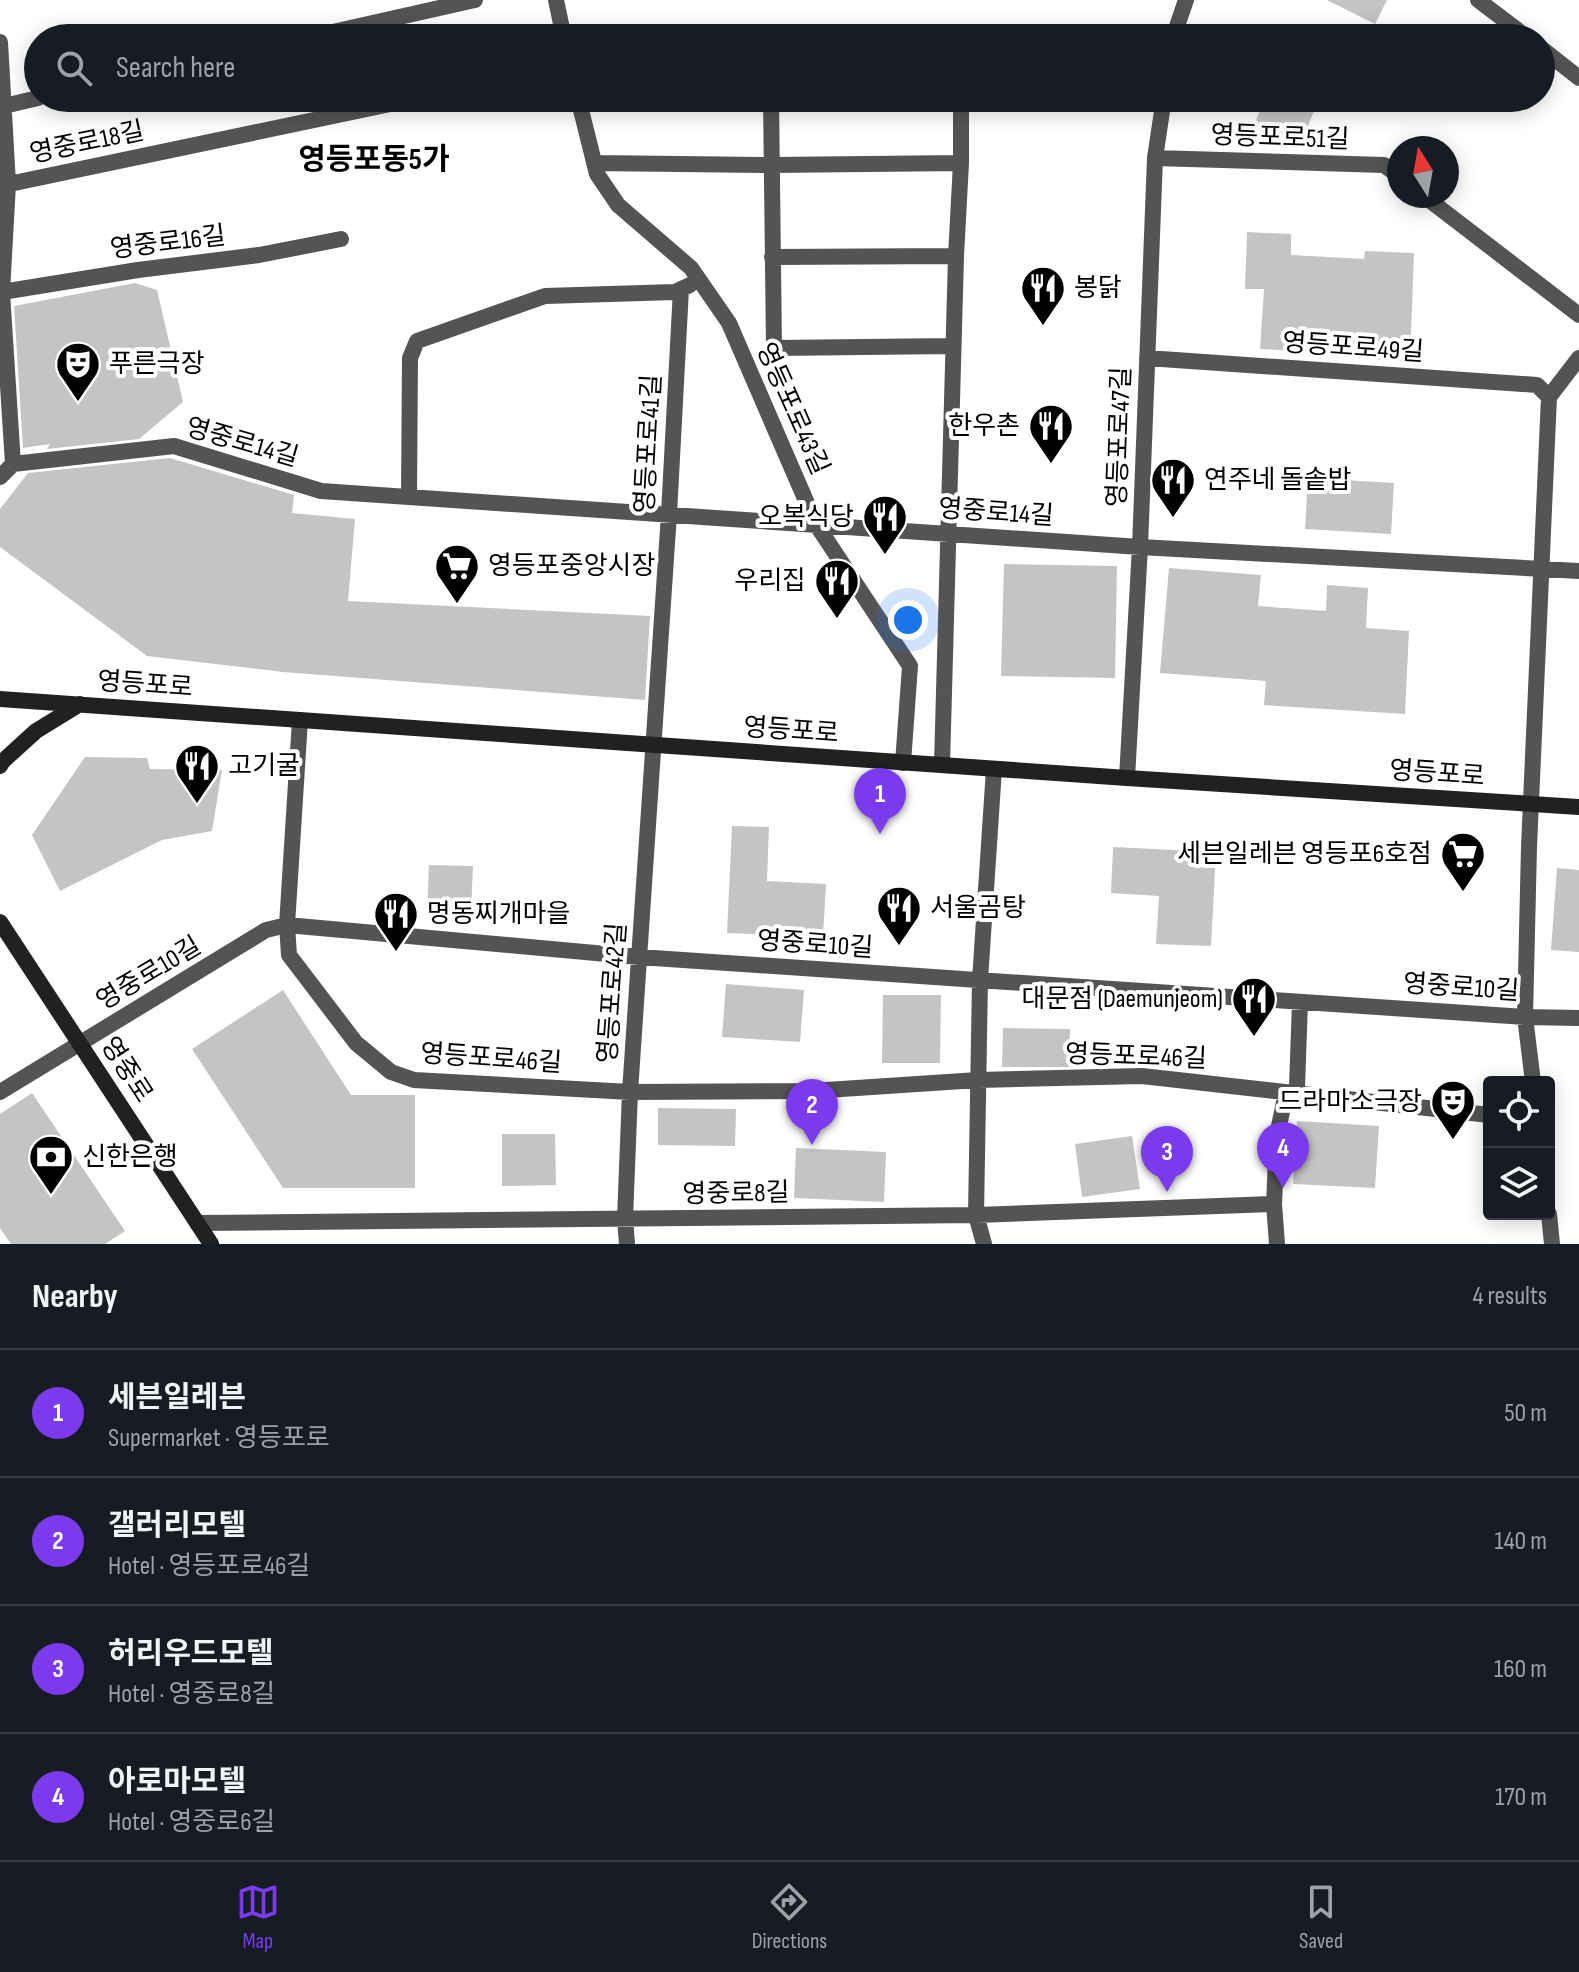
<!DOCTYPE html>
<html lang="en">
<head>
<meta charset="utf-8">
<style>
	body { margin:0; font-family:"Sofia Sans Condensed","Noto Sans KR",sans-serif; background:#242831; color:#f1f3f6 }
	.controls { position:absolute; right:24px; bottom:24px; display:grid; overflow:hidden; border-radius:8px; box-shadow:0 4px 20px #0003 }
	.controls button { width:72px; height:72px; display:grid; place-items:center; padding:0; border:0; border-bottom:2px solid #363941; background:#171b24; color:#f1f3f6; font:40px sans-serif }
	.compass { position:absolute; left:1387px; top:136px; width:72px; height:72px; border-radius:50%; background:#171b24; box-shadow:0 4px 20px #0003; rotate:349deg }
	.you { position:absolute; left:908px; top:620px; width:28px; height:28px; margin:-20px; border:6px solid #fff; border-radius:50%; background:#1a73e8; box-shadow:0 0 0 12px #1a73e833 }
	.badge { display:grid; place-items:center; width:52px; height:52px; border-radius:50%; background:#7c3aed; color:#fff; font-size:26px; font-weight:700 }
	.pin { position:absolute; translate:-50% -66px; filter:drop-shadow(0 2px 4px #0008) }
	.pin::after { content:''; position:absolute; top:42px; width:28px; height:24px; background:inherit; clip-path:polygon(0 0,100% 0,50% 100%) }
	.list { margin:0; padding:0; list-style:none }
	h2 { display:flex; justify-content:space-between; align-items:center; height:104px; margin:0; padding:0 32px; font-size:34px }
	h2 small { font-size:26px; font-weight:400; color:#9ea1a6 }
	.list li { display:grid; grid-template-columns:52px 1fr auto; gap:24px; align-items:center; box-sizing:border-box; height:128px; padding:0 32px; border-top:2px solid #363941 }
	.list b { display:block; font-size:30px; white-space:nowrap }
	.list p { margin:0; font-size:26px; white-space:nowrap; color:#9ea1a6 }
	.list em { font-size:26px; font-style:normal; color:#9ea1a6 }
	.icon { flex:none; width:44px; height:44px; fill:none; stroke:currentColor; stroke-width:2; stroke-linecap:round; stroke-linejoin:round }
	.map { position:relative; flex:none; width:1579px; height:1244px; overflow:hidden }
	.search { position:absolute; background:#171b24; box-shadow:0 4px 20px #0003; left:24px; right:24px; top:24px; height:88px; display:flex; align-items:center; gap:20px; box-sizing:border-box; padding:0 28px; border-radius:44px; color:#9ea1a6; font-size:30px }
	.sheet { height:616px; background:#171b24 }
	nav { display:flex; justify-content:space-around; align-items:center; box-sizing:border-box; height:112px; border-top:2px solid #363941; background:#171b24; font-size:22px; color:#9ea1a6 }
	nav a { display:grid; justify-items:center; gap:4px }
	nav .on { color:#7c3aed }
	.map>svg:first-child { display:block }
	.building { fill:#c4c4c4 }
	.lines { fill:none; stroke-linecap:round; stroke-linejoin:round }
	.minor { stroke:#545454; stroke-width:16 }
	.secondary { stroke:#212121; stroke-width:16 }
	.labels { text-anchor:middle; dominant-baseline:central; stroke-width:8; stroke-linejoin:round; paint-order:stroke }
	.street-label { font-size:26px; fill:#000; stroke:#fff }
	.poi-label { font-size:26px; fill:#000; stroke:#fff; text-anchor:start }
	.quarter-label { font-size:30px; font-weight:bold; fill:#000; stroke:#fff }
</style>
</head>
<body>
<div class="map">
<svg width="1579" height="1244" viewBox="0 0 1579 1244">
	<rect width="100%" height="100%" fill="#fff"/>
	<!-- building -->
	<path class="building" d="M1327 0H1387L1375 24Z
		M1265 98H1319L1300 146 1247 142Z
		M1247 232 1291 234V255L1364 259 1365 251 1414 253 1410 361 1360 359V354L1260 349 1264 289H1245Z
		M135 283 157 290 183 402 139 439 47 449 50 444 23 448 14 306Z
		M170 458 294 495 292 513 355 519 348 601 650 616 645 700 283 672 147 656 0 547V509L28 473Z
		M1308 478 1394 483 1391 534 1305 529Z
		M1004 564 1117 566 1115 678 1001 676Z
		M1169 568 1261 575 1258 606 1326 611 1327 585 1368 588 1366 628 1409 631 1405 714 1264 705 1266 681 1160 673Z
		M85 757 147 758 150 769 222 770 212 831 162 840 60 891 32 835Z
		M732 826 769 827 767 881 826 884 823 937 727 933Z
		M1113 847 1216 852 1211 946 1156 944 1159 896 1111 893Z
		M429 865 473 866 471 914 427 912Z
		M1557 868 1579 870V952L1551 950Z
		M726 984 804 990 800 1042 722 1037Z
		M283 990 351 1095H415V1188H283L192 1049Z
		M883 995H941L940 1063H882Z
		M1003 1028 1070 1029 1069 1067H1002Z
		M32 1093 125 1231 105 1244H11L0 1228V1114Z
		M658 1108 736 1109 735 1146 658 1145Z
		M1297 1121 1379 1126 1375 1188 1293 1184Z
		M502 1134H555L556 1185 502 1186Z
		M1132 1136 1140 1189 1082 1197 1075 1144Z
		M796 1148 886 1152 884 1202 794 1198Z"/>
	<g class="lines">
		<!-- minor -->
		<path class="minor" d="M556 0 564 38
			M1478 0 1528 38
			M306 38 475 0
			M1173 38 1186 0
			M0 42 8 184 2 292 13 464 0 477
			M1541 48 1579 78
			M578 98 597 174 618 205 691 268 729 323 816 524 910 666 903 763
			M771 98 774 348 953 346
			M4 106 38 98
			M1155 158 1384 165 1399 176
			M594 163 772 165 961 163
			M0 186 419 98
			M1424 196 1579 315
			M772 257 956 256
			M2 292 138 270 259 255 341 239
			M1147 358 1537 385 1549 397
			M13 464 174 446 321 491 1140 547 1579 571
			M409 496 410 358 417 341 545 296 675 292 690 285
			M300 720 287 925 289 955 356 1043 391 1072 414 1080 630 1092 811 1091 978 1080 1142 1076 1489 1115
			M942 765 956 256 961 163V98
			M1127 778 1140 547 1155 158 1164 98
			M1533 1082 1525 1017 1529 847 1549 397 1579 358
			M0 1092 266 930 287 925 639 957 1525 1017 1579 1018
			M1549 1214 1552 1244
			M197 1223 976 1215 1274 1204
			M627 1244 625 1219 630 1092 669 514 681 289
			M984 1244 976 1215 980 980 994 769
			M1277 1244 1274 1204 1277 1136 1284 1102 1297 1087 1300 1002"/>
		<!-- secondary -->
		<path class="secondary" d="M0 699 1127 778 1579 807
			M0 766 3 761 36 731 80 704
			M0 922 211 1244"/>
	</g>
	<!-- icons -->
	<defs>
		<g id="restaurant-pin" transform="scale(2.3)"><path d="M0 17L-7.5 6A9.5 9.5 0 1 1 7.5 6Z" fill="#000" stroke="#fff"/><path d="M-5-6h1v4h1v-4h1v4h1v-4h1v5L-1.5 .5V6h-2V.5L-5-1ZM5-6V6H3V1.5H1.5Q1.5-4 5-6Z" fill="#fff"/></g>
		<g id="theatre-pin" transform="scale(2.3)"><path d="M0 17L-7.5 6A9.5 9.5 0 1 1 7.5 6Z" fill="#000" stroke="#fff"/><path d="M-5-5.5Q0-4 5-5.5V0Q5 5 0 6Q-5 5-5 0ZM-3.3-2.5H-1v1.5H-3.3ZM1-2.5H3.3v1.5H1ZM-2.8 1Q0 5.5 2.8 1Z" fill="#fff"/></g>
		<g id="supermarket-pin" transform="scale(2.3)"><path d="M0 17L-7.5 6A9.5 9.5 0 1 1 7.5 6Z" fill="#000" stroke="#fff"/><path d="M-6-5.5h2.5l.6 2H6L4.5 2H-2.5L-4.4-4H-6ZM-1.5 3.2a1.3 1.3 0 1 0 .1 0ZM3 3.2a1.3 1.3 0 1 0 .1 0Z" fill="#fff"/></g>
		<g id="bank-pin" transform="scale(2.3)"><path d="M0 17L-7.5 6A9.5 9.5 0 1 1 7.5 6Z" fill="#000" stroke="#fff"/><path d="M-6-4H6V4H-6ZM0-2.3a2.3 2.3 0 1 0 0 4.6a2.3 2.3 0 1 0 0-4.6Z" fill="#fff"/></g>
	</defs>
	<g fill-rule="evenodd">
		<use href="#restaurant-pin" x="1043" y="288"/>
		<use href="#theatre-pin" x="78" y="364"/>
		<use href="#restaurant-pin" x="1051" y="426"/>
		<use href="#restaurant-pin" x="1173" y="480"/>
		<use href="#restaurant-pin" x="885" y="517"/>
		<use href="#supermarket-pin" x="457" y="566"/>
		<use href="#restaurant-pin" x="837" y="581"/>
		<use href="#restaurant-pin" x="197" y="766"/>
		<use href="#supermarket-pin" x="1463" y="854"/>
		<use href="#restaurant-pin" x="899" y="908"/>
		<use href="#restaurant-pin" x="396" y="914"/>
		<use href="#restaurant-pin" x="1254" y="999"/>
		<use href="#theatre-pin" x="1453" y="1102"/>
		<use href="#bank-pin" x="51" y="1157"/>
	</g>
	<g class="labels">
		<!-- street labels -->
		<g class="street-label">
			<text transform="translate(1280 138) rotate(2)">영등포로51길</text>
			<text transform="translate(87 143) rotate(-12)">영중로18길</text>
			<text transform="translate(168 243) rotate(-7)">영중로16길</text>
			<text transform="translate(1353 348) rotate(4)">영등포로49길</text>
			<text transform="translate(792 409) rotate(66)">영등포로43길</text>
			<text transform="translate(1120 437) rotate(-88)">영등포로47길</text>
			<text transform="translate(242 443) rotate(16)">영중로14길</text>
			<text transform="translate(649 444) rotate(-87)">영등포로41길</text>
			<text transform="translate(996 513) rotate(4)">영중로14길</text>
			<text transform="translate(145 685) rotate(4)">영등포로</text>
			<text transform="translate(791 731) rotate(4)">영등포로</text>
			<text transform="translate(1437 774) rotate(4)">영등포로</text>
			<text transform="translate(815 945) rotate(4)">영중로10길</text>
			<text transform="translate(149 974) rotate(-31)">영중로10길</text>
			<text transform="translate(1461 988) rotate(4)">영중로10길</text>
			<text transform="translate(613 993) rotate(-86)">영등포로42길</text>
			<text transform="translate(1136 1057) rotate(2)">영등포로46길</text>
			<text transform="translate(491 1059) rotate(4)">영등포로46길</text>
			<text transform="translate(126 1070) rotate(57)">영중로</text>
			<text transform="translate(736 1194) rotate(-1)">영중로8길</text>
		</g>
		<!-- poi labels -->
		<g class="poi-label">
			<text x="1074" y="288">봉닭</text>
			<text x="109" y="364">푸른극장</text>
			<text x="1020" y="426" text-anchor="end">한우촌</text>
			<text x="1204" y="480">연주네 돌솥밥</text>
			<text x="854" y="517" text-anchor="end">오복식당</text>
			<text x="488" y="566">영등포중앙시장</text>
			<text x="806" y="581" text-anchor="end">우리집</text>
			<text x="228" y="766">고기굴</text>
			<text x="1432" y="854" text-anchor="end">세븐일레븐 영등포6호점</text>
			<text x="930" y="908">서울곰탕</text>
			<text x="427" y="914">명동찌개마을</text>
			<text x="1223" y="999" text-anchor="end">대문점 (Daemunjeom)</text>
			<text x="1422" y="1102" text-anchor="end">드라마소극장</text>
			<text x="82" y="1157">신한은행</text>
		</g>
		<!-- quarter labels -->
		<g class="quarter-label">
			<text x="374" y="160">영등포동5가</text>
		</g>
	</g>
</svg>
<div class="controls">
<button><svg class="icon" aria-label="locate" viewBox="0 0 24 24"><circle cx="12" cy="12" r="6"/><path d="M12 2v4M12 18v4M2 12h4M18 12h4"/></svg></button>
<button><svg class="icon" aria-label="layers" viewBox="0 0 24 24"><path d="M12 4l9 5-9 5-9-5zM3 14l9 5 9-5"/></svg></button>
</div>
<svg class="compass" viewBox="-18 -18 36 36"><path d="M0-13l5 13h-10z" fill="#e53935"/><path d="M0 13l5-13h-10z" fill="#9ea1a6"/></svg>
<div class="you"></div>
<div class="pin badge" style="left:880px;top:834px">1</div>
<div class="pin badge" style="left:812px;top:1145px">2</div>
<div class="pin badge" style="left:1167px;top:1192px">3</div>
<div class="pin badge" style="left:1283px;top:1188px">4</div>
<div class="search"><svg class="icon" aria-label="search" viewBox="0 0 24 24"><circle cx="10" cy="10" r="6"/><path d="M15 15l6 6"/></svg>Search here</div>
</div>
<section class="sheet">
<h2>Nearby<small>4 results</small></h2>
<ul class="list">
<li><span class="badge">1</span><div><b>세븐일레븐</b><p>Supermarket · 영등포로</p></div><em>50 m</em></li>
<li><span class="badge">2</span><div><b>갤러리모텔</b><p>Hotel · 영등포로46길</p></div><em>140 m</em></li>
<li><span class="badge">3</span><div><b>허리우드모텔</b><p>Hotel · 영중로8길</p></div><em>160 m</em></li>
<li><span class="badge">4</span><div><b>아로마모텔</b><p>Hotel · 영중로6길</p></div><em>170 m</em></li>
</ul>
</section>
<nav>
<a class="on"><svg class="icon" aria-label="map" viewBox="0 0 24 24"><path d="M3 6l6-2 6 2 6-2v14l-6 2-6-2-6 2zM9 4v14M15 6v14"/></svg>Map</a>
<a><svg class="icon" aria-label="directions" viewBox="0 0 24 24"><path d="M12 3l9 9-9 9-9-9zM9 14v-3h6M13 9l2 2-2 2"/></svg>Directions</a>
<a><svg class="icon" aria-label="saved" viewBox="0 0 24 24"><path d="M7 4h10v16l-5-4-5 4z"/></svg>Saved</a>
</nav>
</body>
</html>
